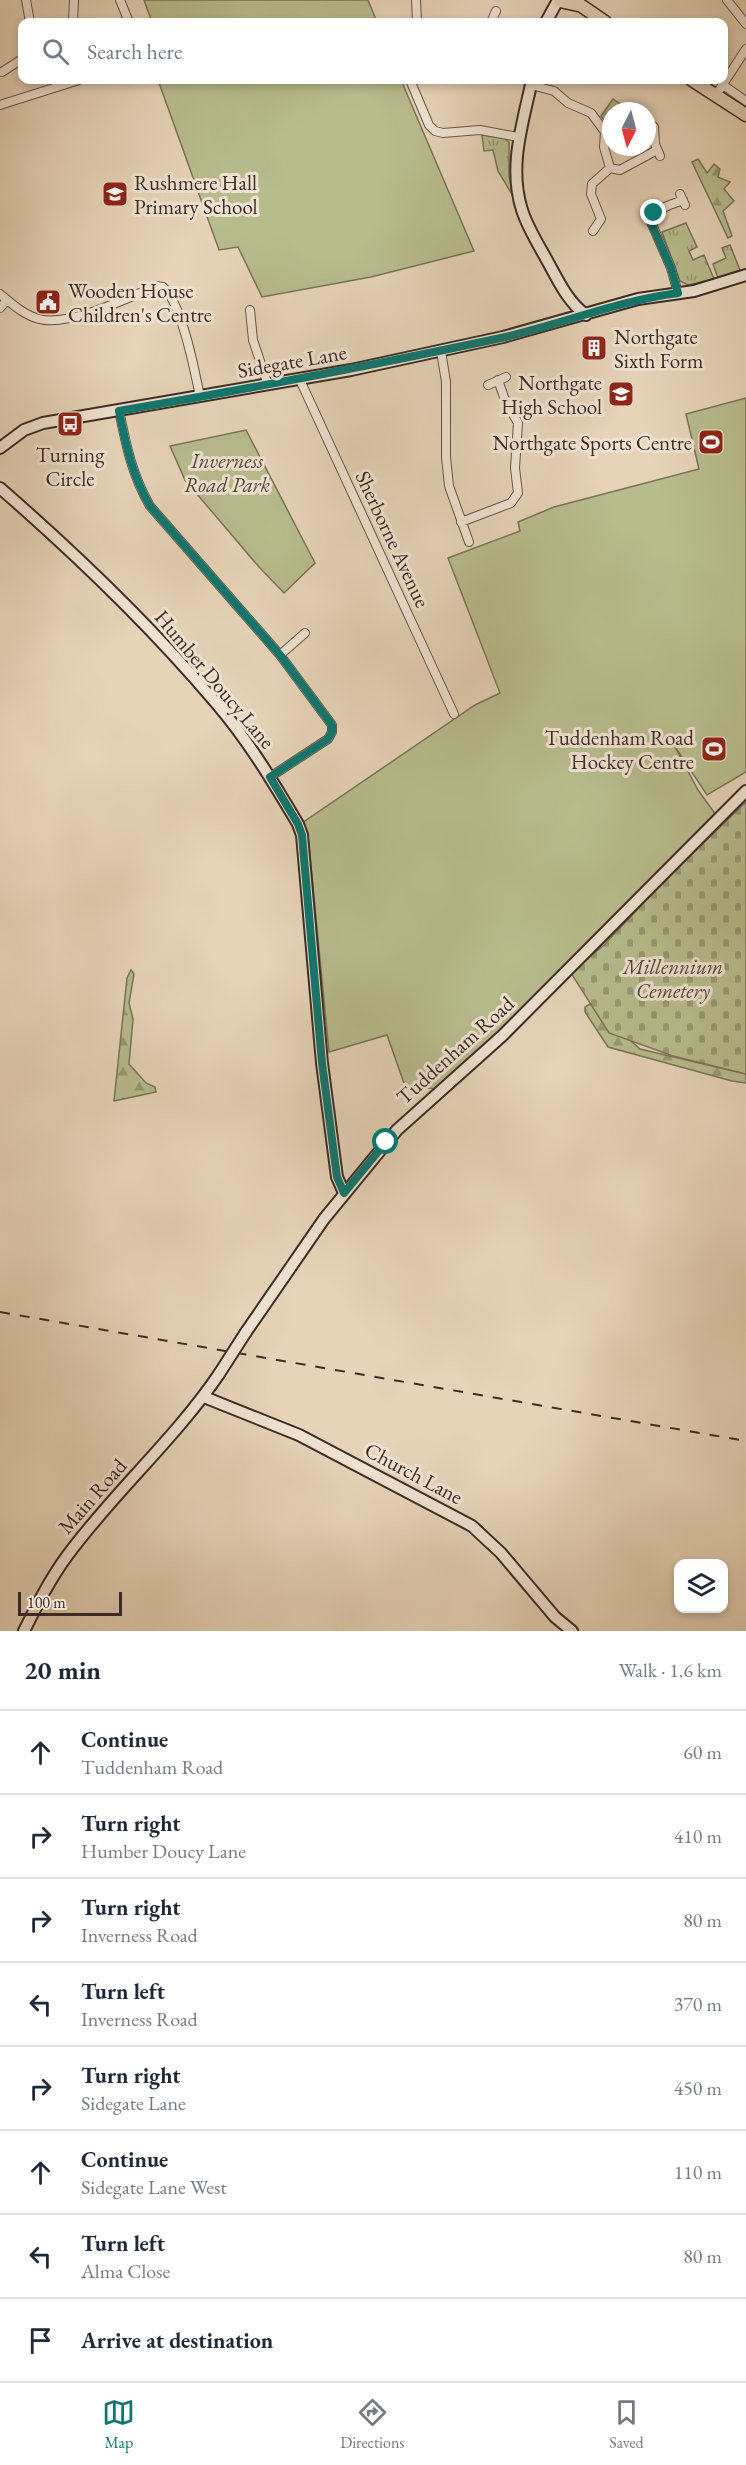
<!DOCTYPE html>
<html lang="en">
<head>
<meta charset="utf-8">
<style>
	body { margin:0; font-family:"EB Garamond",serif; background:#f2f2f3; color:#1f2937 }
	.controls { position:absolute; right:18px; bottom:18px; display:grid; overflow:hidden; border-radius:12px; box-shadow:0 3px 9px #0003 }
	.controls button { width:54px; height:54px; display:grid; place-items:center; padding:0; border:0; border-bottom:2px solid #e0e1e3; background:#fff; color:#1f2937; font:30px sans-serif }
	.compass { position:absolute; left:602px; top:102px; width:54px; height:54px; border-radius:50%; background:#fff; box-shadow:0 3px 9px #0003; rotate:186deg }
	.scale { position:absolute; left:18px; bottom:15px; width:104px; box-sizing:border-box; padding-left:6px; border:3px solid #3d2b24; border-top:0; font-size:16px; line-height:21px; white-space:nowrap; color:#3d2b24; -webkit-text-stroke:4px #efe2d1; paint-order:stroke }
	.stop { position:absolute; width:18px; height:18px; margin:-14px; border:4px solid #0f766e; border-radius:50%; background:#fff }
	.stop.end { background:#0f766e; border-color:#fff; box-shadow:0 2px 6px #0008 }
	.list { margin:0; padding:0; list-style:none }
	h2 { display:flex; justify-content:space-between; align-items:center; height:78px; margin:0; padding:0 24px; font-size:26px }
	h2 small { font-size:20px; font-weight:400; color:#747a83 }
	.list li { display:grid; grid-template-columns:39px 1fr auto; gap:18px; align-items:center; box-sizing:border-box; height:84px; padding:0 24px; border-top:2px solid #e0e1e3 }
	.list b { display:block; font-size:22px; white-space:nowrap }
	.list p { margin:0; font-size:20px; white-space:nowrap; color:#747a83 }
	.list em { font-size:20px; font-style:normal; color:#747a83 }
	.icon { flex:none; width:33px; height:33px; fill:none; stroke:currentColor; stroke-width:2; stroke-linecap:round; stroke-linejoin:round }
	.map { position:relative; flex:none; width:746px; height:1631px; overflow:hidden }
	.search { position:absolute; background:#fff; box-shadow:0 3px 9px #0003; left:18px; right:18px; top:18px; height:66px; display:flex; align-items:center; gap:15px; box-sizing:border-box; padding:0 21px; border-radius:12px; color:#747a83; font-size:22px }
	.sheet { height:750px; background:#fff }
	nav { display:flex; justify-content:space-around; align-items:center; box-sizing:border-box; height:84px; border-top:2px solid #e0e1e3; background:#fff; font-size:16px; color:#747a83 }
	nav a { display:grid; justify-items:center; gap:3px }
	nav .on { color:#0f766e }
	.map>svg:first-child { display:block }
	.grass { fill:url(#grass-tufts); stroke:#7a7458; stroke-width:1.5 }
	.forest { fill:url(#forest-firs); stroke:#7a7458; stroke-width:1.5 }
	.cemetery { fill:url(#cemetery-stones); stroke:#7a7458; stroke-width:1.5 }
	.green { fill:#b7bc8d; stroke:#7a7458; stroke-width:1.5 }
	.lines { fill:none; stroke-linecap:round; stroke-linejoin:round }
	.street-casing { stroke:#675549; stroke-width:10 }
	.secondary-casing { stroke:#3d2b24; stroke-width:14 }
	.primary-casing { stroke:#3d2b24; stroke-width:15 }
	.street { stroke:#efe2d1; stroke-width:8 }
	.secondary { stroke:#efe2d1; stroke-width:10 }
	.primary { stroke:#e6d3b8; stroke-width:12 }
	.rail { stroke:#3d2b24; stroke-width:2; stroke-dasharray:10 10; stroke-linecap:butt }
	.secondary-bridge-casing { stroke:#3d2b24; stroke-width:14; stroke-linecap:butt }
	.secondary-bridge { stroke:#efe2d1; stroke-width:10 }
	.route { stroke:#0f766e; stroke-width:8 }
	.labels { text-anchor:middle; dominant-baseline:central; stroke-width:6; stroke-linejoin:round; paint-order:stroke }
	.poi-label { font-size:21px; fill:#3d2b24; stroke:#efe2d1; text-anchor:start }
	.street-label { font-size:21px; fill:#3d2b24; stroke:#efe2d1 }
	.park-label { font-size:21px; font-style:italic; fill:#554839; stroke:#efe2d1 }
</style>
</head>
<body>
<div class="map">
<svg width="746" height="1631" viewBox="0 0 746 1631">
	<defs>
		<pattern id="grass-tufts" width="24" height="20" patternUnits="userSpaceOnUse" patternTransform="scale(1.5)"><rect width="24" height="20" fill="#b7bc8d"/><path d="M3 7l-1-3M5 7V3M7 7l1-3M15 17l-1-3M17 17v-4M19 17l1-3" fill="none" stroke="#969973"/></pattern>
		<pattern id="forest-firs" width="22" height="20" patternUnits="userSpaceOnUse" patternTransform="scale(1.5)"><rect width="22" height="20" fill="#b7bc8d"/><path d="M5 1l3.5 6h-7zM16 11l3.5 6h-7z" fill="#969973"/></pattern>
		<pattern id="cemetery-stones" width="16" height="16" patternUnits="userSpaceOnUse" patternTransform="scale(1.5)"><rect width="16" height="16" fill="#b7bc8d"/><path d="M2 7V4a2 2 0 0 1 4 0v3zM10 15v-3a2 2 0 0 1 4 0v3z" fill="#969973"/></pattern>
	</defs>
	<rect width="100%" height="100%" fill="#e6d3b8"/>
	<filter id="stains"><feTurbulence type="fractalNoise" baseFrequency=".00333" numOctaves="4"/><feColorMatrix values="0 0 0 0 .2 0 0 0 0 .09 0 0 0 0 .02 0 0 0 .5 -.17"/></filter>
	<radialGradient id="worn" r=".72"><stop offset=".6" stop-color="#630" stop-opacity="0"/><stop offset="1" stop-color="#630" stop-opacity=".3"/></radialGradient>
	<!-- grass -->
	<path class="grass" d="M613 99 631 111H611V125L609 126 601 116Z
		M482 135 504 138 509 142V176L513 196 498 171 493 150 484 151Z
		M686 223 697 247 689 251 693 260 704 255 714 279 688 285 680 281 662 232Z
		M730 245 740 270 718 278 713 264 726 258 722 248Z"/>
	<!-- forest -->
	<path class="forest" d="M698 159 707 173 714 164 720 169 718 177 730 182 724 189 734 201 723 211 732 236 728 238 692 162Z
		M131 970 134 974 129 1003 133 1019 129 1064 146 1083 155 1087 156 1092 114 1101 127 978Z
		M590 1004 640 1049 746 1074V1083L732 1081 608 1047 585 1012V1007Z"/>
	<!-- cemetery -->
	<path class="cemetery" d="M746 802V1074L673 1056 609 1033 571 973 604 945 667 878Z"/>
	<!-- green -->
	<path class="green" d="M144 0H368L377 22H152Z
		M158 80H401L474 251 371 277 262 297 238 247 219 250Z
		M746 398V772L707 795 674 745 698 790 716 815 497 1035 437 1089 405 1086 387 1035 329 1052 308 835 302 823 475 705 500 693 448 558 520 531 518 522 554 507 699 469 686 414Z
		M246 430 315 563 284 593 259 567 185 480 170 446Z"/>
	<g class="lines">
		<!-- street casing -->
		<g class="street-casing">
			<path id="street" d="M26 0 30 22
				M120 0 129 22
				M416 0 417 22
				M727 0 746 24
				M73 22 74 0
				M491 22 496 11
				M2 72 22 59
				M410 80 429 125 435 131 443 133 480 130 518 137
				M531 85 554 91 568 103 591 113 605 132 604 147 610 168 592 184 591 194 601 219 593 231
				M723 85 746 101
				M716 95 746 49
				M0 105 79 80
				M647 120 654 127 655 144 660 156
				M610 168 620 170 657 150
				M680 194 685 205
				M678 293 671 268 651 222C654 208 671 205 683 200
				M0 294C12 304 24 315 39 319 69 327 127 298 156 286L163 287C182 303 195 372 200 397
				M0 308 7 300
				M250 310 253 340 268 385
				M441 351 446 382V457L449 486 469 542
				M300 380 454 714
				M488 385 506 377
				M119 410C126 445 132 475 150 506L280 655 332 725V732L328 739 270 777
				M461 522 511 503 518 493 515 468 518 423 505 400 498 380
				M280 655 305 633"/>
		</g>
		<!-- secondary casing -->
		<g class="secondary-casing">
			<path id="secondary" d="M546 22 557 2
				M532 80C523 123 508 166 522 210 528 229 540 247 549 264 559 282 568 302 586 315
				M0 448 24 430 43 423 351 370 503 337 638 299 694 291 746 275
				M0 488C77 555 150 625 216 703 248 740 273 782 298 824L302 835 322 1063 337 1177 344 1193
				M246 1332 324 1219 397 1130 502 1036 746 791
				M204 1397 299 1435 472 1526 501 1553 555 1617 572 1631
				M24 1631C37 1605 50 1579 67 1556 114 1492 175 1439 219 1374"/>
		</g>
		<!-- primary casing -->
		<g class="primary-casing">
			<path id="primary" d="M573 0 605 22
				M560 1 578 5
				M692 80 746 115"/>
		</g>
		<!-- street -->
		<use href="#street" class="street"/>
		<!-- secondary -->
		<use href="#secondary" class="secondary"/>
		<!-- primary -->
		<use href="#primary" class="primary"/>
		<!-- rail -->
		<path class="rail" d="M0 1312 746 1441"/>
		<!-- secondary-bridge casing -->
		<g class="secondary-bridge-casing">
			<path id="secondary-bridge" d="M219 1374 246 1332"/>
		</g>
		<!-- secondary-bridge -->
		<use href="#secondary-bridge" class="secondary-bridge"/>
	</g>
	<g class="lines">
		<!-- route -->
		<path class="route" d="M386 1142 344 1193 337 1177 322 1063 302 835 298 824 270 777 328 739 332 732V725L280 655 150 506C132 475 126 445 119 411 247 389 374 365 501 338 560 325 617 301 678 293L671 268 652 225 654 213"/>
	</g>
	<!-- icons -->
	<defs>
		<g id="school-square" transform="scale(1.35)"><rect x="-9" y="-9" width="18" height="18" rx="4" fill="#8f2418" stroke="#efe2d1"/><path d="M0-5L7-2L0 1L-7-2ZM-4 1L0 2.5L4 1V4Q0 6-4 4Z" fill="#fff"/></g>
		<g id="civic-square" transform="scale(1.35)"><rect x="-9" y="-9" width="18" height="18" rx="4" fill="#8f2418" stroke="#efe2d1"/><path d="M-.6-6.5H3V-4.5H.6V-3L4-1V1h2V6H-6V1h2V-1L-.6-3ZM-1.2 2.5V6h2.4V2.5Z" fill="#fff"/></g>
		<g id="building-square" transform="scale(1.35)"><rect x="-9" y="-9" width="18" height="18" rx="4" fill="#8f2418" stroke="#efe2d1"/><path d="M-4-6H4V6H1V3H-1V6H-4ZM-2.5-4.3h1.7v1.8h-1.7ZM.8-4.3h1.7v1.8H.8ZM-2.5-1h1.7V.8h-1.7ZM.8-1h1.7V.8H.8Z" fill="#fff"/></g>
		<g id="bus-square" transform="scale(1.35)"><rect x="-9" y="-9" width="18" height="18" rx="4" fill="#8f2418" stroke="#efe2d1"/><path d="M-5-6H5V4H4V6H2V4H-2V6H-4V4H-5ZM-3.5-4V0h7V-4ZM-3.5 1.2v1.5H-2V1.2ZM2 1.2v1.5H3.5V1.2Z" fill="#fff"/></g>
		<g id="stadium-square" transform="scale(1.35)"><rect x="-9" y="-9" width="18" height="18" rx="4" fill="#8f2418" stroke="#efe2d1"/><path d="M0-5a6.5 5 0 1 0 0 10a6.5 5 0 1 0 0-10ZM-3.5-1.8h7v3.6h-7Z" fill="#fff"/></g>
	</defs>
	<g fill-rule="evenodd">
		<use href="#school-square" x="115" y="194"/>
		<use href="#civic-square" x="48" y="302"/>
		<use href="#building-square" x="594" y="348"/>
		<use href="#school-square" x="621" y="394"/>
		<use href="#bus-square" x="70" y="424"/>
		<use href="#stadium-square" x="711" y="442"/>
		<use href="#stadium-square" x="714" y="749"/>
	</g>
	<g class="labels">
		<!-- poi labels -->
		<g class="poi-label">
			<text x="134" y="182">Rushmere Hall<tspan x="134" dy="24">Primary School</tspan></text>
			<text x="68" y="290">Wooden House<tspan x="68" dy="24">Children's Centre</tspan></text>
			<text x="614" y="336">Northgate<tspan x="614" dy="24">Sixth Form</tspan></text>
			<text x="602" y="382" text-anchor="end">Northgate<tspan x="602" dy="24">High School</tspan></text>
			<text x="692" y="442" text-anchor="end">Northgate Sports Centre</text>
			<text x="70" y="454" text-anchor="middle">Turning<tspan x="70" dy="24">Circle</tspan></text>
			<text x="694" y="737" text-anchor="end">Tuddenham Road<tspan x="694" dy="24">Hockey Centre</tspan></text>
		</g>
		<!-- street labels -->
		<g class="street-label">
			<text transform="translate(292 361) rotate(-10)">Sidegate Lane</text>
			<text transform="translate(393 539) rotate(65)">Sherborne Avenue</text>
			<text transform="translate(215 679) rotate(50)">Humber Doucy Lane</text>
			<text transform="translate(455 1050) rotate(-42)">Tuddenham Road</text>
			<text transform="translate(414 1473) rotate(28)">Church Lane</text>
			<text transform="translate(92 1496) rotate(-49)">Main Road</text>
		</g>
		<!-- park labels -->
		<g class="park-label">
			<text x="227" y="460">Inverness<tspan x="227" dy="24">Road Park</tspan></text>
			<text x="673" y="966">Millennium<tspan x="673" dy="24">Cemetery</tspan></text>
		</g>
	</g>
	<rect width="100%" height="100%" filter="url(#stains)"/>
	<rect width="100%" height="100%" fill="url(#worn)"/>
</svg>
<div class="controls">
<button><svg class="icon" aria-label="layers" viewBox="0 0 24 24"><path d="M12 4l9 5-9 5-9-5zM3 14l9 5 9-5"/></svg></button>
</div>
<svg class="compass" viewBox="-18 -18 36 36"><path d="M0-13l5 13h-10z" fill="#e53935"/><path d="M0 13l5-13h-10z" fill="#747a83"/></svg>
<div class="scale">100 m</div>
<div class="stop" style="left:386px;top:1142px"></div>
<div class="stop end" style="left:654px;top:213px"></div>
<div class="search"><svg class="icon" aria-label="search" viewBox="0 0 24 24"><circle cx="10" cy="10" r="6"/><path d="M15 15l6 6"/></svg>Search here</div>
</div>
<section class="sheet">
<h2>20 min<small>Walk · 1.6 km</small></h2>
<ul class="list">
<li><svg class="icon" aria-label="ahead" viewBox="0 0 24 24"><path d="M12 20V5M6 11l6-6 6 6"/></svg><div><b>Continue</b><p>Tuddenham Road</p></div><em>60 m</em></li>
<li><svg class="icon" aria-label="right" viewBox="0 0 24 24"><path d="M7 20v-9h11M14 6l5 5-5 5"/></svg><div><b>Turn right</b><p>Humber Doucy Lane</p></div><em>410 m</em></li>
<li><svg class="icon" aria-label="right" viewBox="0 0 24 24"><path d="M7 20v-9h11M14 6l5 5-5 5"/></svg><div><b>Turn right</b><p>Inverness Road</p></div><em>80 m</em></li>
<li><svg class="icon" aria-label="left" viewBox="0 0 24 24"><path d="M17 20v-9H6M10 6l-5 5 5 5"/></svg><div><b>Turn left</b><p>Inverness Road</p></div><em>370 m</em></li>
<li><svg class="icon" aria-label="right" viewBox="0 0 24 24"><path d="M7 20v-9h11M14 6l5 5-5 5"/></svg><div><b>Turn right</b><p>Sidegate Lane</p></div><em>450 m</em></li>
<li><svg class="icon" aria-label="ahead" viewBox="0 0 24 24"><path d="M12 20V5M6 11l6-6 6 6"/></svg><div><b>Continue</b><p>Sidegate Lane West</p></div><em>110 m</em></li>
<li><svg class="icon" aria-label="left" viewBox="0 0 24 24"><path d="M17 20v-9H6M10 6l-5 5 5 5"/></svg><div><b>Turn left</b><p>Alma Close</p></div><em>80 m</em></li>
<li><svg class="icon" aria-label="arrive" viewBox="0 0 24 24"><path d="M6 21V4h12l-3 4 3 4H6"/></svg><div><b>Arrive at destination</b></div></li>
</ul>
</section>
<nav>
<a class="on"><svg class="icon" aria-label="map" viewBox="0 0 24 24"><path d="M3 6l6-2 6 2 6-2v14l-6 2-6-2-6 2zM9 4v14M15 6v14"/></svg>Map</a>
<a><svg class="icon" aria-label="directions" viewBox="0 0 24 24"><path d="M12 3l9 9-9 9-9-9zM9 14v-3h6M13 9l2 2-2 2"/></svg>Directions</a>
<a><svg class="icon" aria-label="saved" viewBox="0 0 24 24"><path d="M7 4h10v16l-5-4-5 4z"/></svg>Saved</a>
</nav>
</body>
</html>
